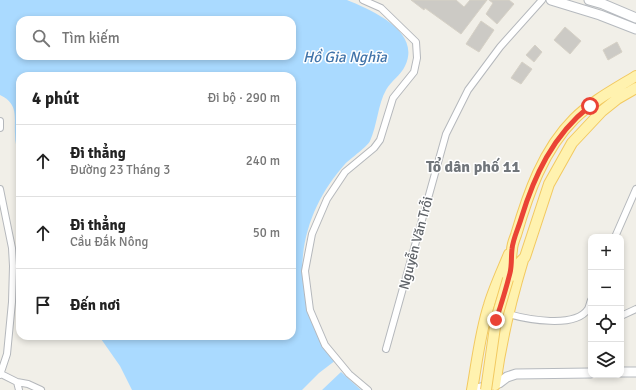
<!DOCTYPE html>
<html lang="vi">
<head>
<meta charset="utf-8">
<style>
	body { margin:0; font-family:Signika,sans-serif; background:#f2f2f2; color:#222 }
	.controls { position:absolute; right:12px; bottom:12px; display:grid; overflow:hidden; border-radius:8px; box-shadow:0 2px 6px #0003 }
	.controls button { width:36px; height:36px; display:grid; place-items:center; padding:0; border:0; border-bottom:1px solid #e0e0e0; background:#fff; color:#222; font:20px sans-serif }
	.stop { position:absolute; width:12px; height:12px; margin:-9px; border:3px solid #ea4335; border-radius:50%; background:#fff }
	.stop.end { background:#ea4335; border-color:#fff; box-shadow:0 1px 4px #0008 }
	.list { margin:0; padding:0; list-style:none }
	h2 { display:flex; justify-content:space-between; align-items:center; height:52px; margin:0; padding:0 16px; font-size:17px }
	h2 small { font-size:13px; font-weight:400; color:#767676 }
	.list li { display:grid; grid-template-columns:26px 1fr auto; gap:12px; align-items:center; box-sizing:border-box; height:72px; padding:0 16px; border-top:1px solid #e0e0e0 }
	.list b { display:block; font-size:15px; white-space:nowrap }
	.list p { margin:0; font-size:13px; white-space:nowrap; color:#767676 }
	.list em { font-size:13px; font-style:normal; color:#767676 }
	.icon { flex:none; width:22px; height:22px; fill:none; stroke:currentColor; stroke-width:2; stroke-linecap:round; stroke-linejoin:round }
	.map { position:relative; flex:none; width:636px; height:390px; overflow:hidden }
	.search { position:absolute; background:#fff; box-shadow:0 2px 6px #0003; left:16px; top:16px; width:280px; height:44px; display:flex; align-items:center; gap:10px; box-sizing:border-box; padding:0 14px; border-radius:12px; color:#767676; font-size:15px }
	.panel { position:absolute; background:#fff; box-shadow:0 2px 6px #0003; left:16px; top:72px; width:280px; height:268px; border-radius:12px }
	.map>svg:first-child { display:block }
	.water { fill:#aadaff; fill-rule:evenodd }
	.building { fill:#cccac5; stroke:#d6d1c6 }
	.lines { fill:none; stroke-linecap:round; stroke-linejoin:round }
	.street-casing { stroke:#b5b8bc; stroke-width:8 }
	.secondary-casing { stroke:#b6babf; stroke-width:11 }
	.primary-casing { stroke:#f2c960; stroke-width:12 }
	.street { stroke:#fff; stroke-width:6 }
	.secondary { stroke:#fff; stroke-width:9 }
	.primary { stroke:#fff2af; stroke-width:10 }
	.primary-bridge-casing { stroke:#f2c960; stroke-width:12; stroke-linecap:butt }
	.primary-bridge { stroke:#fff2af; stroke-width:10 }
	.route { stroke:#ea4335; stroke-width:5 }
	.labels { text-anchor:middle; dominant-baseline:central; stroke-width:3; stroke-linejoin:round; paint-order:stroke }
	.street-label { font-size:14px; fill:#5f6368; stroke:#fff }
	.water-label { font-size:15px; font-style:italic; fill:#4174aa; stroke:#fff }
	.quarter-label { font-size:16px; font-weight:bold; fill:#70757a; stroke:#fff }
</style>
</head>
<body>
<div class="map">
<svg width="636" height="390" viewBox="0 0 636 390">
	<rect width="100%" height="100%" fill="#f1efe8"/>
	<!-- water -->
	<path class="water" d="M0 0H347C371 10 422 31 405 66 401 75 391 81 386 90 378 104 377 126 370 141 367 147 351 158 345 164 322 190 307 220 303 255 301 274 304 297 311 315 317 330 328 345 336 360L319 373 302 390H132L120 366 99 336H292V76H20V159C17 151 15 142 15 134 14 117 19 104 0 95ZM20 20H292V56H20Z
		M341 372 361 390H322Z"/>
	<!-- building -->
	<path class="building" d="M411 0H456L464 7 470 0H487L461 34 425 8 424 10Z
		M489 0H509L514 4 497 24 486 14 493 3Z
		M481 21 494 30 479 52 466 44Z
		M565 27 581 41 570 54 554 40Z
		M617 42 622 52 608 60 603 50Z
		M535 45 542 52 534 62 526 55Z
		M522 62 532 69 521 84 511 78Z"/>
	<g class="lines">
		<!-- street casing -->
		<g class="street-casing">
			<path id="street" d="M363 0 381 8 416 42 417 58 414 72 393 98 380 140 374 148 345 172 327 199 312 234 305 271 310 310 325 345 349 374 368 390
				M0 121V128
				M0 189 12 248 13 266 12 302 7 354 0 375
				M615 237 636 189
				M508 314C526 319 575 329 588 309 589 307 590 303 591 300
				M621 316 636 309
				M386 349 446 134 468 90 500 47 542 0
				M1 374 17 382 19 390
				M17 382 28 384 41 390"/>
		</g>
		<!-- secondary casing -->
		<g class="secondary-casing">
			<path id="secondary" d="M551 0 600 15 636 29
				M589 0 603 4 636 18
				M621 372H636
				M473 390 499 383 507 377 516 374 591 373"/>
		</g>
		<!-- primary casing -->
		<g class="primary-casing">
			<path id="primary" d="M511 272 525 257 549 184 572 143 602 111 617 99 636 88
				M508 279C512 270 510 260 512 250 512 245 514 240 516 235 528 194 543 150 574 119 592 101 615 89 636 76
				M495 385C501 341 510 303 523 260
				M472 390C477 362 480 333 489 305 494 288 502 271 509 254"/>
		</g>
		<!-- street -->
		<use href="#street" class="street"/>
		<!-- secondary -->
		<use href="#secondary" class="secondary"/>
		<!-- primary -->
		<use href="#primary" class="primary"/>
		<!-- primary-bridge casing -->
		<g class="primary-bridge-casing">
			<path id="primary-bridge" d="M486 390 496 320 508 279"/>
		</g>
		<!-- primary-bridge -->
		<use href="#primary-bridge" class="primary-bridge"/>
	</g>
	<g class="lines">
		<!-- route -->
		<path class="route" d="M496 320C501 305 506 289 510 273 512 265 511 257 512 249 513 239 518 229 521 219 534 176 553 135 590 106"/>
	</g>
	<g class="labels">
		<!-- street labels -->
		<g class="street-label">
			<text transform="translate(416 243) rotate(-75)">Nguyễn Văn Trỗi</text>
		</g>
		<!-- water labels -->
		<g class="water-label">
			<text x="345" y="57">Hồ Gia Nghĩa</text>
		</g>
		<!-- quarter labels -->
		<g class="quarter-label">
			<text x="473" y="167">Tổ dân phố 11</text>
		</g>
	</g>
</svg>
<div class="controls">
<button>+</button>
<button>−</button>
<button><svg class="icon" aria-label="locate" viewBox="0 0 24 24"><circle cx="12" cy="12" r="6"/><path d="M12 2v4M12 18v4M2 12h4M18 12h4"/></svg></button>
<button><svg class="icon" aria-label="layers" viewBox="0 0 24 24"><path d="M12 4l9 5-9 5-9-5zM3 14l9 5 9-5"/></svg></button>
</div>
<div class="stop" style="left:590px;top:106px"></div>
<div class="stop end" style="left:496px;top:320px"></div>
<div class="search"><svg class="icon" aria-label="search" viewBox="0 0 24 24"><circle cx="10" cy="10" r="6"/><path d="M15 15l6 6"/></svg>Tìm kiếm</div>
<section class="panel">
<h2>4 phút<small>Đi bộ · 290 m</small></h2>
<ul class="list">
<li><svg class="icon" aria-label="ahead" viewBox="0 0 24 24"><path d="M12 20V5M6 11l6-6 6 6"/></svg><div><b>Đi thẳng</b><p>Đường 23 Tháng 3</p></div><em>240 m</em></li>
<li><svg class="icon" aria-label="ahead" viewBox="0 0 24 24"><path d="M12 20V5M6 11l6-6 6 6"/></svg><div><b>Đi thẳng</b><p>Cầu Đắk Nông</p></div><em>50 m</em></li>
<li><svg class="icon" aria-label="arrive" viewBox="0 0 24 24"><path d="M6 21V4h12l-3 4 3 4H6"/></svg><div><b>Đến nơi</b></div></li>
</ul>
</section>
</div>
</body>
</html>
